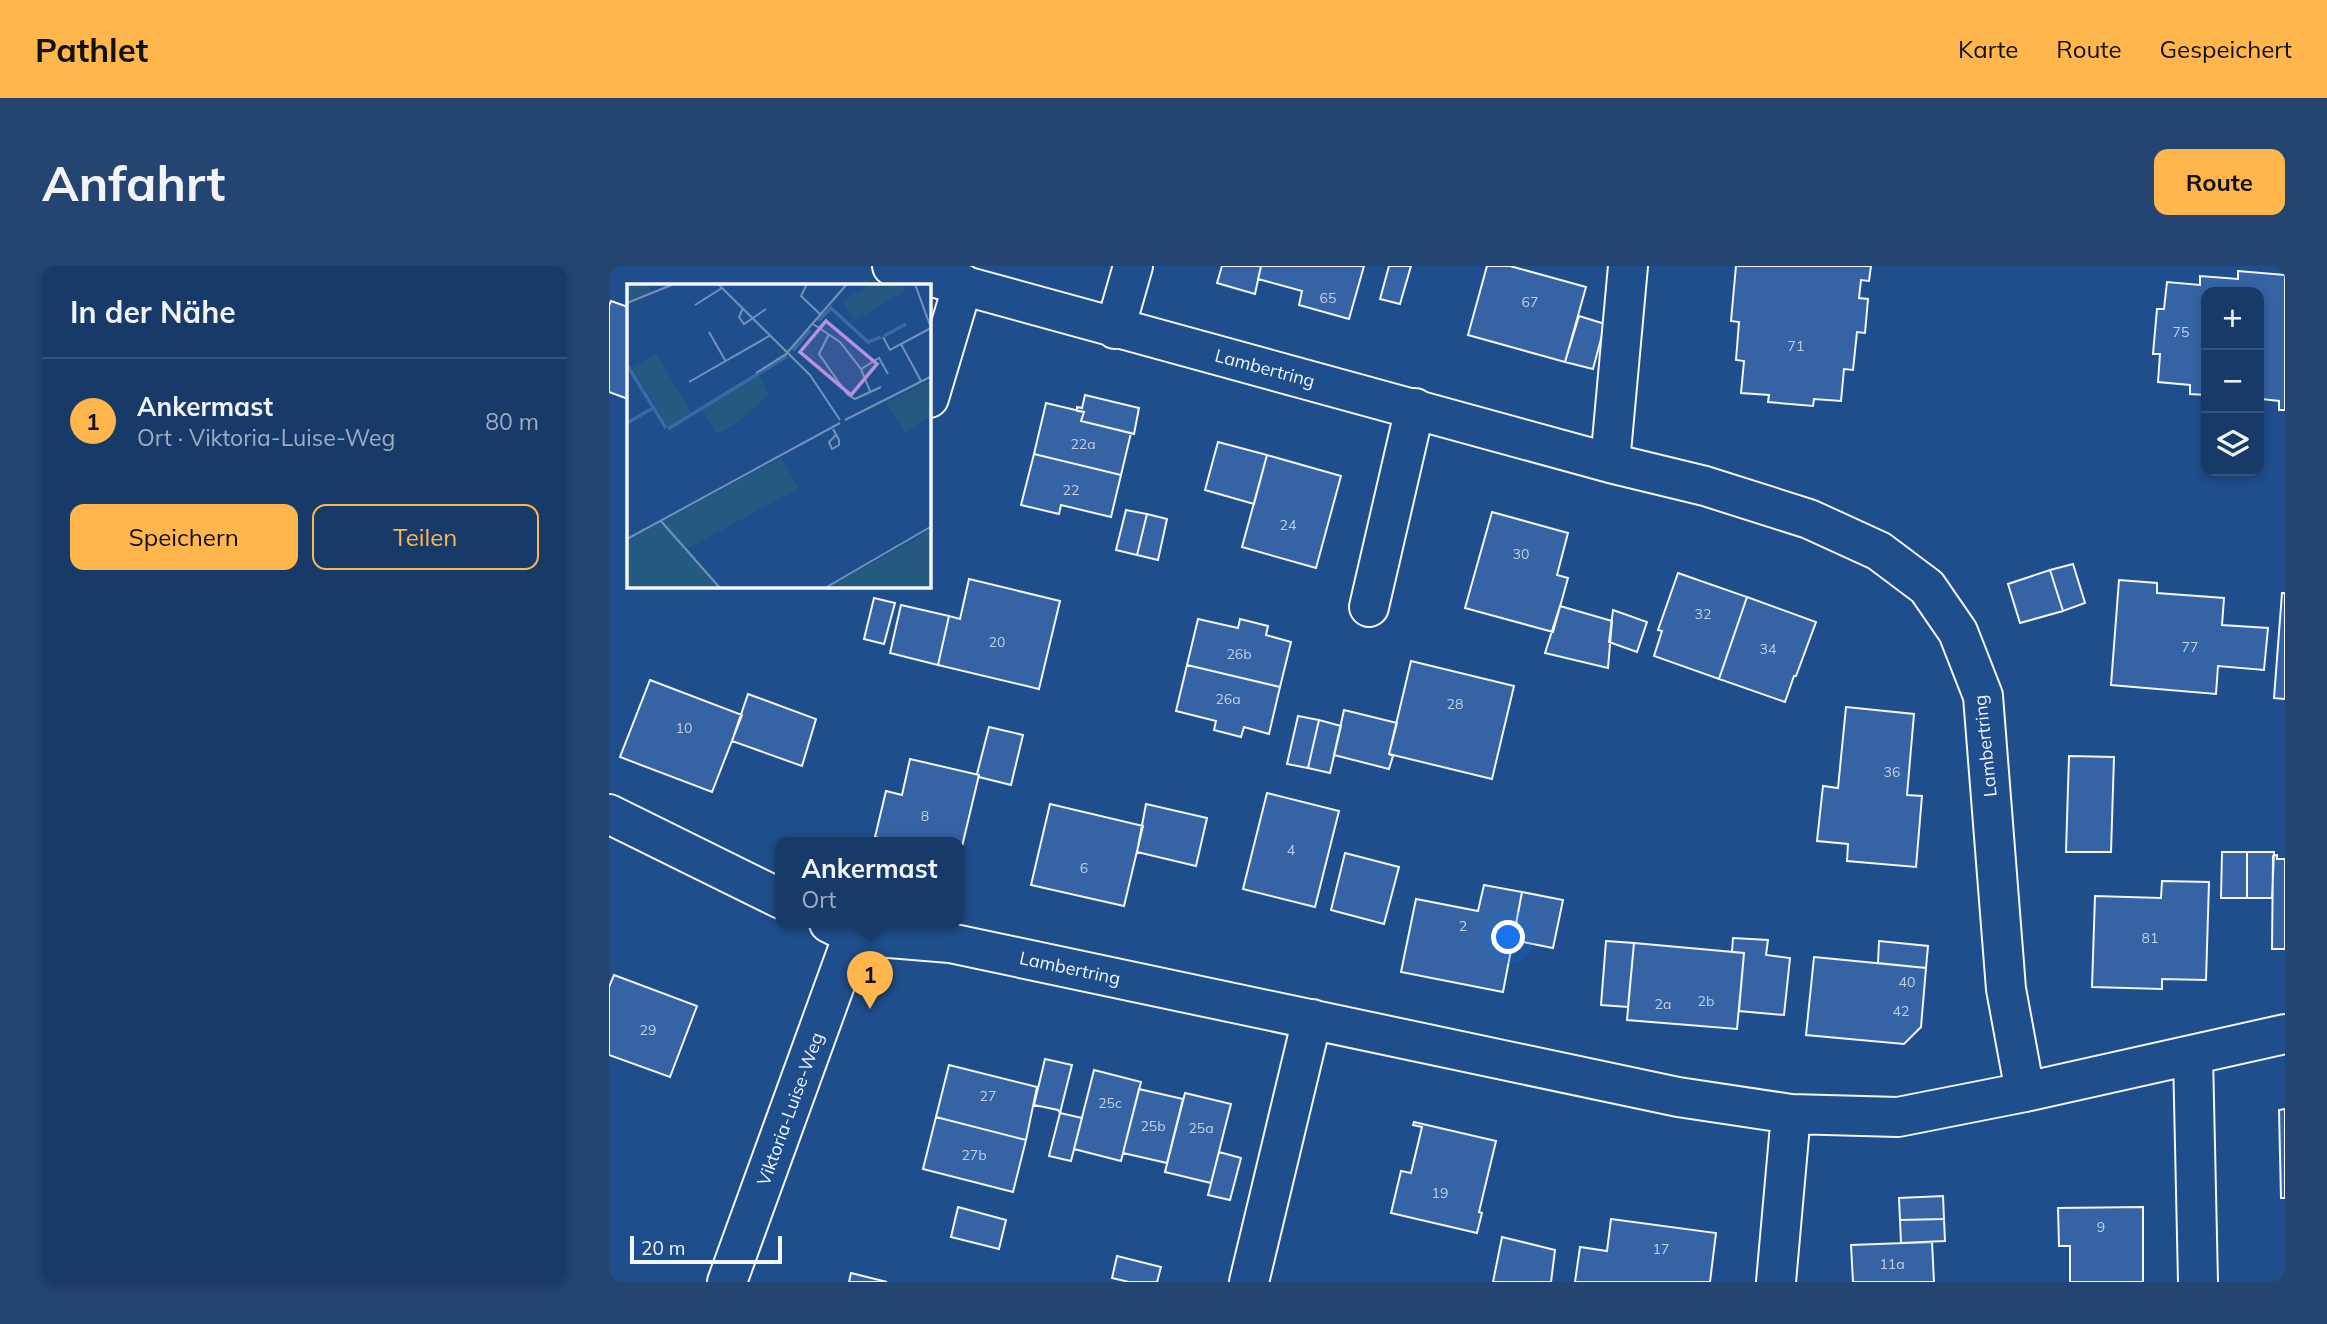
<!DOCTYPE html>
<html lang="de">
<head>
<meta charset="utf-8">
<style>
	body { margin:0; font-family:Mulish,sans-serif; background:#244571; color:#f1f3f6 }
	.controls { position:absolute; right:21px; top:21px; display:grid; overflow:hidden; border-radius:14px; box-shadow:0 4px 10px #0003 }
	.controls button { width:63px; height:63px; display:grid; place-items:center; padding:0; border:0; border-bottom:2px solid #36547d; background:#173a69; color:#f1f3f6; font:35px sans-serif }
	.scale { position:absolute; left:21px; bottom:18px; width:152px; box-sizing:border-box; padding-left:7px; border:4px solid #f2f6ff; border-top:0; font-size:19px; line-height:24px; white-space:nowrap; color:#f2f6ff; -webkit-text-stroke:5px #1f4e8c; paint-order:stroke }
	.you { position:absolute; left:900px; top:672px; width:24px; height:24px; margin:-18px; border:5px solid #fff; border-radius:50%; background:#1a73e8; box-shadow:0 0 0 10px #1a73e833 }
	.badge { display:grid; place-items:center; width:46px; height:46px; border-radius:50%; background:#ffb74d; color:#111; font-size:23px; font-weight:700 }
	.pin { position:absolute; translate:-50% -58px; filter:drop-shadow(0 2px 4px #0008) }
	.pin::after { content:''; position:absolute; top:37px; width:24px; height:21px; background:inherit; clip-path:polygon(0 0,100% 0,50% 100%) }
	.popup { position:absolute; left:166px; top:571px; width:189px; height:91px; box-sizing:border-box; display:grid; place-content:center; border-radius:14px; background:#173a69; filter:drop-shadow(0 2px 5px #0005); font-size:23px; white-space:nowrap; color:#9eadc0 }
	.popup b { font-size:26px; color:#f1f3f6 }
	.popup::after { content:''; position:absolute; left:50%; top:100%; margin-left:-14px; border:14px solid transparent; border-top-color:#173a69 }
	.list { margin:0; padding:0; list-style:none }
	h2 { display:flex; justify-content:space-between; align-items:center; height:91px; margin:0; padding:0 28px; font-size:30px }
	h2 small { font-size:23px; font-weight:400; color:#9eadc0 }
	.list li { display:grid; grid-template-columns:46px 1fr auto; gap:21px; align-items:center; box-sizing:border-box; height:126px; padding:0 28px; border-top:2px solid #36547d }
	.list b { display:block; font-size:26px; white-space:nowrap }
	.list p { margin:0; font-size:23px; white-space:nowrap; color:#9eadc0 }
	.list em { font-size:23px; font-style:normal; color:#9eadc0 }
	.actions { display:flex; gap:14px; padding:21px 28px }
	.actions a { flex:1; padding:16px 0; border:2px solid #ffb74d; border-radius:14px; text-align:center; font-size:24px; color:#ffb74d }
	.actions .main { background:#ffb74d; color:#111 }
	.icon { flex:none; width:38px; height:38px; fill:none; stroke:currentColor; stroke-width:2; stroke-linecap:round; stroke-linejoin:round }
	.map { position:relative; flex:none; width:1676px; height:1016px; overflow:hidden; border-radius:14px }
	header { display:flex; align-items:center; gap:42px; box-sizing:border-box; height:98px; padding:0 35px; background:#ffb74d; color:#111 }
	header strong { font-size:33px }
	nav { display:flex; gap:38px; margin-inline-start:auto; font-size:24px }
	.intro { display:flex; align-items:center; justify-content:space-between; box-sizing:border-box; height:168px; padding:0 42px }
	h1 { margin:0; font-size:49px }
	.button { padding:18px 32px; border-radius:14px; background:#ffb74d; color:#111; font-size:24px; font-weight:700 }
	main { display:flex; gap:42px; padding:0 42px }
	aside { flex:1; background:#173a69; border-radius:14px; box-shadow:0 4px 10px #0003 }
	.map>svg:first-child { display:block }
	.building { fill:#3563a3; stroke:#f2f6ff; stroke-width:2 }
	.lines { fill:none; stroke-linecap:round; stroke-linejoin:round }
	.minor-casing { stroke:#f2f6ff; stroke-width:42 }
	.minor { stroke:#1f4e8c; stroke-width:38 }
	.labels { text-anchor:middle; dominant-baseline:central; stroke-width:5; stroke-linejoin:round; paint-order:stroke }
	.number-label { font-size:14px; fill:#c3d1e8 }
	.street-label { font-size:18px; fill:#f2f6ff; stroke:#1f4e8c }
	.inset-river { fill:none; stroke:#3b69a3; stroke-width:3.5 }
	.inset-road { fill:none; stroke:#7391ba; stroke-width:2 }
	.view { fill:#b691df; fill-opacity:0.15; stroke:#b691df; stroke-width:3.5 }
	.inset-edge { fill:none; stroke:#f2f6ff; stroke-width:3.5 }
</style>
</head>
<body>
<header>
<strong>Pathlet</strong>
<nav><a>Karte</a><a>Route</a><a>Gespeichert</a></nav>
</header>
<div class="intro"><h1>Anfahrt</h1><a class="button">Route</a></div>
<main>
<aside>
<h2>In der Nähe<small></small></h2>
<ul class="list">
<li><span class="badge">1</span><div><b>Ankermast</b><p>Ort · Viktoria-Luise-Weg</p></div><em>80 m</em></li>
</ul>
<div class="actions"><a class="main">Speichern</a><a>Teilen</a></div>
</aside>
<div class="map">
<svg width="1676" height="1016" viewBox="0 0 1676 1016">
	<rect width="100%" height="100%" fill="#1f4e8c"/>
	<!-- building -->
	<path class="building" d="M613 0H652L646 28 608 17Z
		M652 0H755L740 53 690 39 693 25 649 13Z
		M780 0H802L791 38 771 33Z
		M878 0H901L977 21 956 96 859 69Z
		M1127 0H1262L1260 15 1252 14 1250 32 1259 33 1256 67 1248 66 1244 104 1235 103 1232 135 1205 133 1204 140 1159 136 1160 129 1132 127 1135 95 1127 94 1130 56 1122 55Z
		M1629 5 1676 9V144H1670V135L1653 133 1652 143 1650 142V26H1597V129L1581 128V119L1549 116 1551 88H1544L1548 43H1555L1558 16 1591 19V10L1629 13Z
		M2 35 19 41V133L0 126V40Z
		M970 50 996 58 984 103 956 96Z
		M476 129 530 142 525 168 472 155 475 146 468 145V141L473 142Z
		M437 137 475 146 472 155 522 167 512 209 425 188Z
		M609 176 658 189 645 238 596 224Z
		M425 188 512 209 502 251 452 239 450 248 412 239Z
		M658 189 732 210 707 302 633 281Z
		M517 244 538 248 528 289 507 284Z
		M883 246 959 267 948 309 959 312 944 366 856 342Z
		M538 248 558 253 549 294 528 289Z
		M1464 298 1476 337 1454 345 1441 304Z
		M1441 304 1454 345 1411 357 1399 318Z
		M1069 307 1138 331 1110 413 1045 390 1053 365 1049 364Z
		M360 313 451 335 430 423 329 399 340 350 351 353Z
		M1510 314 1548 317V327L1615 332 1613 359 1659 362 1655 404 1609 400 1607 428 1502 419Z
		M1673 327H1676V433L1665 432Z
		M1138 331 1207 356 1187 410H1185L1176 436 1110 413Z
		M265 332 286 337 275 378 255 373Z
		M292 339 340 350 329 399 281 387Z
		M951 340 1003 355 999 402 936 387Z
		M1004 344 1038 356 1028 386 1000 376Z
		M589 353 629 362 631 353 659 360 657 369 682 376 671 421 578 399Z
		M802 395 905 420 883 513 780 488Z
		M578 399 671 421 660 468 635 461 632 471 605 464 607 455 567 445Z
		M41 414 133 449 103 526 11 491Z
		M139 428 207 453 193 500 123 475Z
		M1237 441 1305 448 1298 529 1313 530 1307 601 1238 595 1239 578 1208 575 1214 520 1229 522Z
		M735 444 788 457 780 488 784 490 780 503 725 489Z
		M689 450 710 454 699 502 678 498Z
		M710 454 732 460 721 507 699 502Z
		M380 461 414 469 402 519 370 511 368 508Z
		M1460 490 1505 491 1502 586H1457Z
		M301 493 370 509 350 593V577H282V575L266 571 277 525 293 529Z
		M658 527 730 545 706 641 634 623Z
		M441 538 534 560 515 640 422 619Z
		M537 538 598 552 587 600 528 586Z
		M1613 586H1638V632H1612Z
		M1638 586H1665L1663 632H1638Z
		M736 587 790 601 775 658 722 644Z
		M1668 589V593H1676V683H1663L1664 590Z
		M1553 615 1600 616 1597 714 1553 713V723L1483 721 1486 630 1552 632Z
		M875 619 913 626 894 726 792 706 807 633 869 645Z
		M913 626 954 634 944 682 904 674Z
		M1124 672 1159 674 1157 689 1181 692 1175 749 1130 745 1135 687 1123 686Z
		M997 675 1025 677 1019 741 992 739Z
		M1270 675 1319 680 1317 702 1269 697Z
		M1025 677 1135 687 1128 763 1018 754Z
		M1205 691 1317 702 1312 761 1295 778 1197 769Z
		M5 709 88 740 61 811 0 789V721Z
		M436 793 463 799 451 847 449 844 425 839Z
		M340 799 428 821 417 874 327 851Z
		M485 804 532 816 512 895 465 883Z
		M530 823 574 833 558 897 514 887Z
		M576 827 622 838 602 917 556 906Z
		M1676 843V932H1672L1670 844Z
		M451 847 473 852 462 895 440 890Z
		M327 851 417 874 404 926 314 903Z
		M805 856 887 875 870 946 873 947 868 967 782 947 792 905 802 907 813 861 804 859Z
		M610 886 632 892 621 934 599 929Z
		M1334 930 1335 953 1291 954 1290 932Z
		M349 941 397 954 390 983 342 971Z
		M1534 941V1016H1461V980H1450L1449 942Z
		M1002 953 1107 967 1101 1016H966L971 981 998 985Z
		M1335 953 1336 975 1292 977 1291 954Z
		M893 971 946 984 942 1016H884Z
		M1323 976 1325 1016H1244L1242 979Z
		M508 990 552 1001 548 1016H520L503 1012Z
		M242 1007 278 1016H240Z"/>
	<g class="lines">
		<!-- minor casing -->
		<g class="minor-casing">
			<path id="minor" d="M283 0 1001 197 1096 220 1200 253 1270 285 1318 321 1349 366 1374 430 1397 723 1416 826
				M506 63 524 0
				M320 132 354 18
				M1001 197 1019 0
				M760 341 806 142
				M0 548 172 633
				M220 657 244 669 341 677 1069 831 1182 848 1289 851 1416 826 1676 768
				M1584 789 1589 1016
				M118 1016 244 669
				M640 1016 703 753
				M1167 1016 1182 848"/>
		</g>
		<!-- minor -->
		<use href="#minor" class="minor"/>
	</g>
	<g class="labels">
		<!-- number labels -->
		<g class="number-label">
			<text x="719" y="32">65</text>
			<text x="921" y="36">67</text>
			<text x="1572" y="66">75</text>
			<text x="1187" y="80">71</text>
			<text x="474" y="178">22a</text>
			<text x="462" y="224">22</text>
			<text x="679" y="259">24</text>
			<text x="912" y="288">30</text>
			<text x="1094" y="348">32</text>
			<text x="388" y="376">20</text>
			<text x="1581" y="381">77</text>
			<text x="1159" y="383">34</text>
			<text x="630" y="388">26b</text>
			<text x="619" y="433">26a</text>
			<text x="846" y="438">28</text>
			<text x="75" y="462">10</text>
			<text x="1283" y="506">36</text>
			<text x="316" y="550">8</text>
			<text x="682" y="584">4</text>
			<text x="475" y="602">6</text>
			<text x="854" y="660">2</text>
			<text x="1541" y="672">81</text>
			<text x="1298" y="716">40</text>
			<text x="1097" y="735">2b</text>
			<text x="1054" y="738">2a</text>
			<text x="1292" y="745">42</text>
			<text x="39" y="764">29</text>
			<text x="379" y="830">27</text>
			<text x="501" y="837">25c</text>
			<text x="544" y="860">25b</text>
			<text x="592" y="862">25a</text>
			<text x="365" y="889">27b</text>
			<text x="831" y="927">19</text>
			<text x="1492" y="961">9</text>
			<text x="1052" y="983">17</text>
			<text x="1283" y="998">11a</text>
		</g>
		<!-- street labels -->
		<g class="street-label">
			<text transform="translate(656 102) rotate(15)">Lambertring</text>
			<text transform="translate(1376 480) rotate(-96)">Lambertring</text>
			<text transform="translate(461 702) rotate(12)">Lambertring</text>
			<text transform="translate(181 843) rotate(-70)">Viktoria-Luise-Weg</text>
		</g>
	</g>
	<!-- overview -->
	<g transform="translate(18 18)">
		<rect width="304" height="304" fill="#1f4e8c"/>
		<path d="M0 0H21L24 9 0 18ZM245 0H274L278 7 227 37 215 17ZM29 70 65 130 42 144 5 83ZM132 91 142 111 107 141 89 150 75 126ZM304 243V304H199L289 255ZM61 264 93 304H0V296Z" fill="#245a82"/>
		<path d="M304 96V133L277 148 259 119ZM154 174 172 204 56 267 62 266 69 275 25 292 53 269 16 288 25 293 18 299 0 304 6 294 0 296V256ZM282 260 285 263 271 283 275 281 276 286 265 299 267 304H260L266 269Z" fill="#245a82"/>
		<path class="inset-river" d="M191 37 204 24 241 58 254 53M257 52 279 40M166 66 183 46M0 81 39 144M0 139 26 124M41 145 160 72"/>
		<path class="inset-road" d="M91 0 183 91 213 136M180 0 174 12 193 30M288 0 304 44M0 19 47 0M68 21 95 4M116 24 112 33 117 40 139 25M186 40 213 58 234 85 243 107M82 48 98 76M202 50 192 70 220 110 228 115 254 103M256 53 263 66 304 44M274 60 294 97M234 85 252 74 261 90M129 89 159 70 220 0M62 98 144 51M218 136 305 92M206 145 212 156V161L205 165 202 158 209 151M33 236 93 304M0 255 213 139M198 304 305 242"/>
		<path class="view" d="M199 37 250 80 224 111 173 68Z"/>
		<rect width="304" height="304" class="inset-edge"/>
	</g>
</svg>
<div class="controls">
<button>+</button>
<button>−</button>
<button><svg class="icon" aria-label="layers" viewBox="0 0 24 24"><path d="M12 4l9 5-9 5-9-5zM3 14l9 5 9-5"/></svg></button>
</div>
<div class="scale">20 m</div>
<div class="you"></div>
<div class="pin badge" style="left:261px;top:743px">1</div>
<div class="popup"><b>Ankermast</b>Ort</div>
</div>
</main>
</body>
</html>
